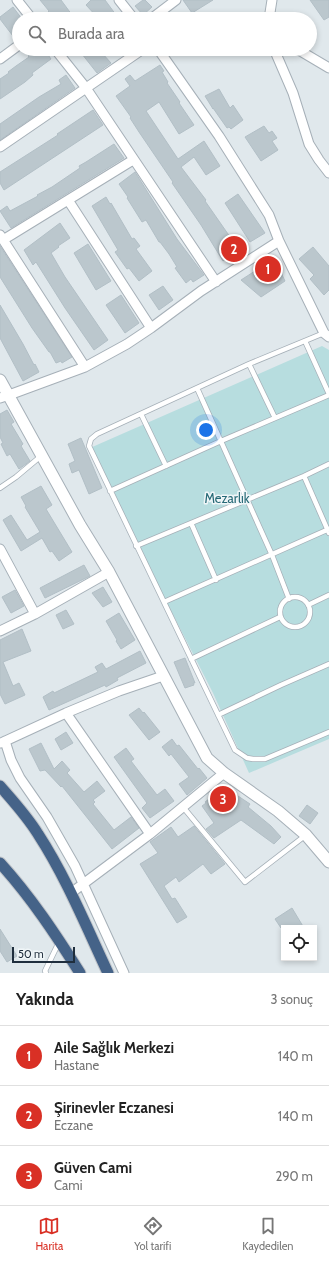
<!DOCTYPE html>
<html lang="tr">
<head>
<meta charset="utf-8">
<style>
	body { margin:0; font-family:Cabin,sans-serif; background:#f2f2f2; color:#222 }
	.controls { position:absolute; right:12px; bottom:12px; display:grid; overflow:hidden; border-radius:0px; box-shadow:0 2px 6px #0003 }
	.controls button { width:36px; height:36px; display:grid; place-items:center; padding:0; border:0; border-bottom:1px solid #e0e0e0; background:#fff; color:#222; font:20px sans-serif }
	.scale { position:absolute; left:12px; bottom:10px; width:63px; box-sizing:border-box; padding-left:4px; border:2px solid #1f2e3d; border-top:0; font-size:11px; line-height:14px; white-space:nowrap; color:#1f2e3d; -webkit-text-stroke:3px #f0f6f8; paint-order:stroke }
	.you { position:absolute; left:206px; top:430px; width:14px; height:14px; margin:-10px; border:3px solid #fff; border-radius:50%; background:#1a73e8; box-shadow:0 0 0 6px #1a73e833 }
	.badge { display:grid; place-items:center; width:26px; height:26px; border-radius:50%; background:#d93025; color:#fff; font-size:13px; font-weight:700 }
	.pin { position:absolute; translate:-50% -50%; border:2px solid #fff; box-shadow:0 1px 4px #0006 }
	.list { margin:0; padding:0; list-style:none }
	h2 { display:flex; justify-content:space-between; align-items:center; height:52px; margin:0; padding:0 16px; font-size:17px }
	h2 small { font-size:13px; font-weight:400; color:#767676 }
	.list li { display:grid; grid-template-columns:26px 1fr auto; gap:12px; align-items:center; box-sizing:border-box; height:60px; padding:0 16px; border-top:1px solid #e0e0e0 }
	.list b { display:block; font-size:15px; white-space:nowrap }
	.list p { margin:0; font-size:13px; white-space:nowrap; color:#767676 }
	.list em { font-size:13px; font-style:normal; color:#767676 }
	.icon { flex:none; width:22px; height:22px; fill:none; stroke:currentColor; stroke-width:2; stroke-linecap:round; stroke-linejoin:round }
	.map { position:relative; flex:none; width:329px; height:973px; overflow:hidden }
	.search { position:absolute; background:#fff; box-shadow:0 2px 6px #0003; left:12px; right:12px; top:12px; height:44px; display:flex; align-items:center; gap:10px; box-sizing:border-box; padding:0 14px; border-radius:22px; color:#767676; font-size:15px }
	.sheet { height:232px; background:#fff }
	nav { display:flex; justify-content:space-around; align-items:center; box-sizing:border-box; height:56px; border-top:1px solid #e0e0e0; background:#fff; font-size:11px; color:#767676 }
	nav a { display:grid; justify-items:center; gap:2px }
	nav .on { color:#d93025 }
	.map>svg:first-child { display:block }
	.green { fill:#b7dddf }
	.building { fill:#bbc7cd; stroke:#b2bfc6 }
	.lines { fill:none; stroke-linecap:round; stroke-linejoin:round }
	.service-casing { stroke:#a6b0b8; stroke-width:6 }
	.minor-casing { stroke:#a6b0b8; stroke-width:11 }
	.tertiary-casing { stroke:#a6b0b8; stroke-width:13 }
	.trunk-casing { stroke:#c0c4c9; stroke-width:13 }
	.service { stroke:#fff; stroke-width:4.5 }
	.minor { stroke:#fff; stroke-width:9 }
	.tertiary { stroke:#fff; stroke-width:11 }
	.trunk { stroke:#456388; stroke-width:11 }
	.labels { text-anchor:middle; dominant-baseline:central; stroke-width:3; stroke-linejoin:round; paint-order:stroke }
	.park-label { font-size:13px; fill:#276a77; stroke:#f0f6f8 }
</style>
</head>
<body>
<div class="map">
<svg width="329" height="973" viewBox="0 0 329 973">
	<rect width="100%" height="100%" fill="#e0e8ec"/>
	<!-- green -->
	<path class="green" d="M322 346 329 350V739L249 773 213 693 110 491 90 448Z"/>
	<!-- building -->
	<path class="building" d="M40 0H61L75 19H54L48 12 49 11Z
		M91 0H105L119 19H99L86 5Z
		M143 0H145L152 7 143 15 135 6Z
		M183 0H213L192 13Z
		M310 0H329V17L324 20Z
		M13 7 22 19H19V39L16 40 0 19V17Z
		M38 49H44L51 59 32 73 33 75 25 82 0 99V79L9 73 8 72 16 66 29 57 28 56Z
		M78 49H106L102 53 111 63 97 73Z
		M160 65 164 71 162 72 168 82 167 83 180 102 179 103 194 125 179 134 159 102 146 111 178 159 204 141 220 166 206 175 194 157 181 167 206 200 205 201 235 244V243L240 249 223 261 201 225 172 183 173 182 139 132 130 118 131 117 116 96 130 86 125 79 130 75 135 81Z
		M66 75 75 88 0 140V124L39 97 61 84 59 80Z
		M219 89 230 108 233 105 243 120 231 129 229 127 227 128 213 108V109L205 96Z
		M93 110 103 125 4 190 0 183V172L58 135 57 134Z
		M264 126 269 133 272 131 277 138 272 141 278 150 261 161 245 137Z
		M114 144 124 158 11 228 0 211 7 206 10 211 38 196 37 195 52 187 80 168 79 166 86 162Z
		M135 172 177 239 204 275 193 282 191 279 186 283 175 268 177 267 169 254 160 242H159L146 220 142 222 127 198 128 197 119 184Z
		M238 194 265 233 250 242 225 203Z
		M106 197 110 204 111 203 132 239 134 238 140 246 136 249 152 271 139 281 129 268 127 269 115 252 118 250 92 206Z
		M60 223 70 238 58 246 59 247 51 253 65 277 108 340 94 350 65 308 36 262 33 265 24 250Z
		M88 244 111 281 96 290 74 253Z
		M0 246 72 357 62 363 61 361 56 363 50 352H49L32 328 0 277Z
		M313 247 329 266V290L324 295 310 279 314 275 299 259Z
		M274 258 285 281 261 297 241 280 255 271 262 281 272 274 265 264Z
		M163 286 173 300 159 310 149 295Z
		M121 295 139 323 125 333 106 305Z
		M0 305 23 344 34 365 35 364 39 372 23 381 0 338Z
		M7 410 14 422 11 424 23 444 21 446 30 461 19 469 10 454 7 456 1 444 3 443 0 437V414Z
		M81 438 102 488 89 494 79 470 72 473 69 464 75 461 68 444Z
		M41 486 52 505 46 509 72 552 59 561 52 551 50 552 42 538 21 551 3 520 11 515 27 540 40 532 25 507 26 506 21 497Z
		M84 565 90 576 45 598 40 588Z
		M103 587 112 602 103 607 92 593Z
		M15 590 24 606 11 613 2 597Z
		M66 610 74 624 63 629 56 615Z
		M119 613 135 640 121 649 116 641 117 640 106 621Z
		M22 629 31 651 3 662 13 686 19 683 25 695 5 704 0 694V640Z
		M140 651 146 663 117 678 118 680 106 687 105 685 49 710 43 697 53 691 54 693 98 672 95 667 102 663 106 669Z
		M185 658 195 683H193L194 685 185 688 174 662Z
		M139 708 143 713 144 712 160 732 149 740 129 715Z
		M66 732 73 743 61 750 55 739Z
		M172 739 177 746 179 745 198 769 199 768 207 778 187 795 179 784 189 777 171 754 169 756 162 747Z
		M41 743 54 769 62 761 70 770 67 773 84 792 97 781 105 791 93 800 95 802 93 804 114 830 131 817 139 828 112 849 62 786 61 787 45 770 40 771 29 749Z
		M126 748 134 759 131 761 157 795 165 789 174 801 150 818 142 808 147 803 114 757Z
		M215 788 238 796 250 804 248 807 271 826 281 837 274 844 241 820 214 838 206 829 214 823 202 806 206 803 205 802 209 799 212 791Z
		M307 805 318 813 310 824 299 816Z
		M194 826 225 864 211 874 203 864 179 882 176 877 164 886 172 899 175 898 187 917 177 923 140 864 158 853 150 842 171 827 178 837Z
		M292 908 304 928H281L275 919Z
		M0 929 17 956 7 962 0 951Z"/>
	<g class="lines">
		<!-- service casing -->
		<g class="service-casing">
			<path id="service" d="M324 333 249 364 97 434 91 439 89 446 235 750 247 758 253 759H265L329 732
				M305 341 329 394
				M249 364 275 418
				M197 388 272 555 289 599
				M141 414 166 466
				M304 476 329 533
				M0 488 16 477 41 456
				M110 491 221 441 329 395
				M191 523 216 580
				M136 546 304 476 329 464
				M280 612a15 15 0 1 1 30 0a15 15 0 1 1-30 0Z
				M164 602 329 529
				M308 605 329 595
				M191 659 280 617
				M218 715 281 685 329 664
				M183 807 245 882 306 835
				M46 973 45 971 59 942"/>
		</g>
		<!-- minor casing -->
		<g class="minor-casing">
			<path id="minor" d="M17 0 32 19
				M119 0 134 19
				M151 19 176 0
				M269 19 272 0
				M55 49 86 88 216 282
				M274 49 293 93 309 144 319 160 329 173
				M297 49 329 68
				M0 59 19 45
				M0 147 143 49
				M68 200 151 328
				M0 235 85 367
				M3 240 133 160
				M279 241 324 333 329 337
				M0 398 9 395 85 367 127 344 151 328 201 291 279 241 269 215 219 136 158 49
				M0 549 35 614 109 572
				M0 631 35 614
				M66 713 150 834
				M5 741 11 760 20 778 47 817 75 866 124 973
				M1 743 66 713 119 691 163 676
				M71 893 150 834 224 773"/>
		</g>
		<!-- tertiary casing -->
		<g class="tertiary-casing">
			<path id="tertiary" d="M0 380 80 525 109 572 207 758 224 773 278 811 306 835 329 862"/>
		</g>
		<!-- trunk casing -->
		<g class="trunk-casing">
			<path id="trunk" d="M0 786C13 801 27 816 38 834 66 877 86 926 108 973
				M0 863C31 897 56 935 80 973"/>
		</g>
		<!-- service -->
		<use href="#service" class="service"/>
		<!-- minor -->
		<use href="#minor" class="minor"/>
		<!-- tertiary -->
		<use href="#tertiary" class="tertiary"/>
		<!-- trunk -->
		<use href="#trunk" class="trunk"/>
	</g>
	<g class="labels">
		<!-- park labels -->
		<g class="park-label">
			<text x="227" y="498">Mezarlık</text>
		</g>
	</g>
</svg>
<div class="controls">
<button><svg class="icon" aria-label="locate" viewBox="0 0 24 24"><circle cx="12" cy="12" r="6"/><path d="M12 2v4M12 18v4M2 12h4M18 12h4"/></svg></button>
</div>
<div class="scale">50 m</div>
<div class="you"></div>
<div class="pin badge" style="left:268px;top:269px">1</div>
<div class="pin badge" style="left:234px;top:249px">2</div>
<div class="pin badge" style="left:223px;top:799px">3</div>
<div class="search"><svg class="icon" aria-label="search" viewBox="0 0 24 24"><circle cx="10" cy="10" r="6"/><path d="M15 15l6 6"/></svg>Burada ara</div>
</div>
<section class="sheet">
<h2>Yakında<small>3 sonuç</small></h2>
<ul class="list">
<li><span class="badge">1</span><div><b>Aile Sağlık Merkezi</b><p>Hastane</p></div><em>140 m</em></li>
<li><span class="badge">2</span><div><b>Şirinevler Eczanesi</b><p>Eczane</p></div><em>140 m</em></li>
<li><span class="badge">3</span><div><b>Güven Cami</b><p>Cami</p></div><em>290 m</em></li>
</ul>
</section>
<nav>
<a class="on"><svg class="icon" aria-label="map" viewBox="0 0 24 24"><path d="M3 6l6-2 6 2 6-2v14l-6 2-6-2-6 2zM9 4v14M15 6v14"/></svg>Harita</a>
<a><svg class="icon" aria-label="directions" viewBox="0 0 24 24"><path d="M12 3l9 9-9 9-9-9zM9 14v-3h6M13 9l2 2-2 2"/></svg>Yol tarifi</a>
<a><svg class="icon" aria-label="saved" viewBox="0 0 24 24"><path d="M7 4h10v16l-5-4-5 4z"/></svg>Kaydedilen</a>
</nav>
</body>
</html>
